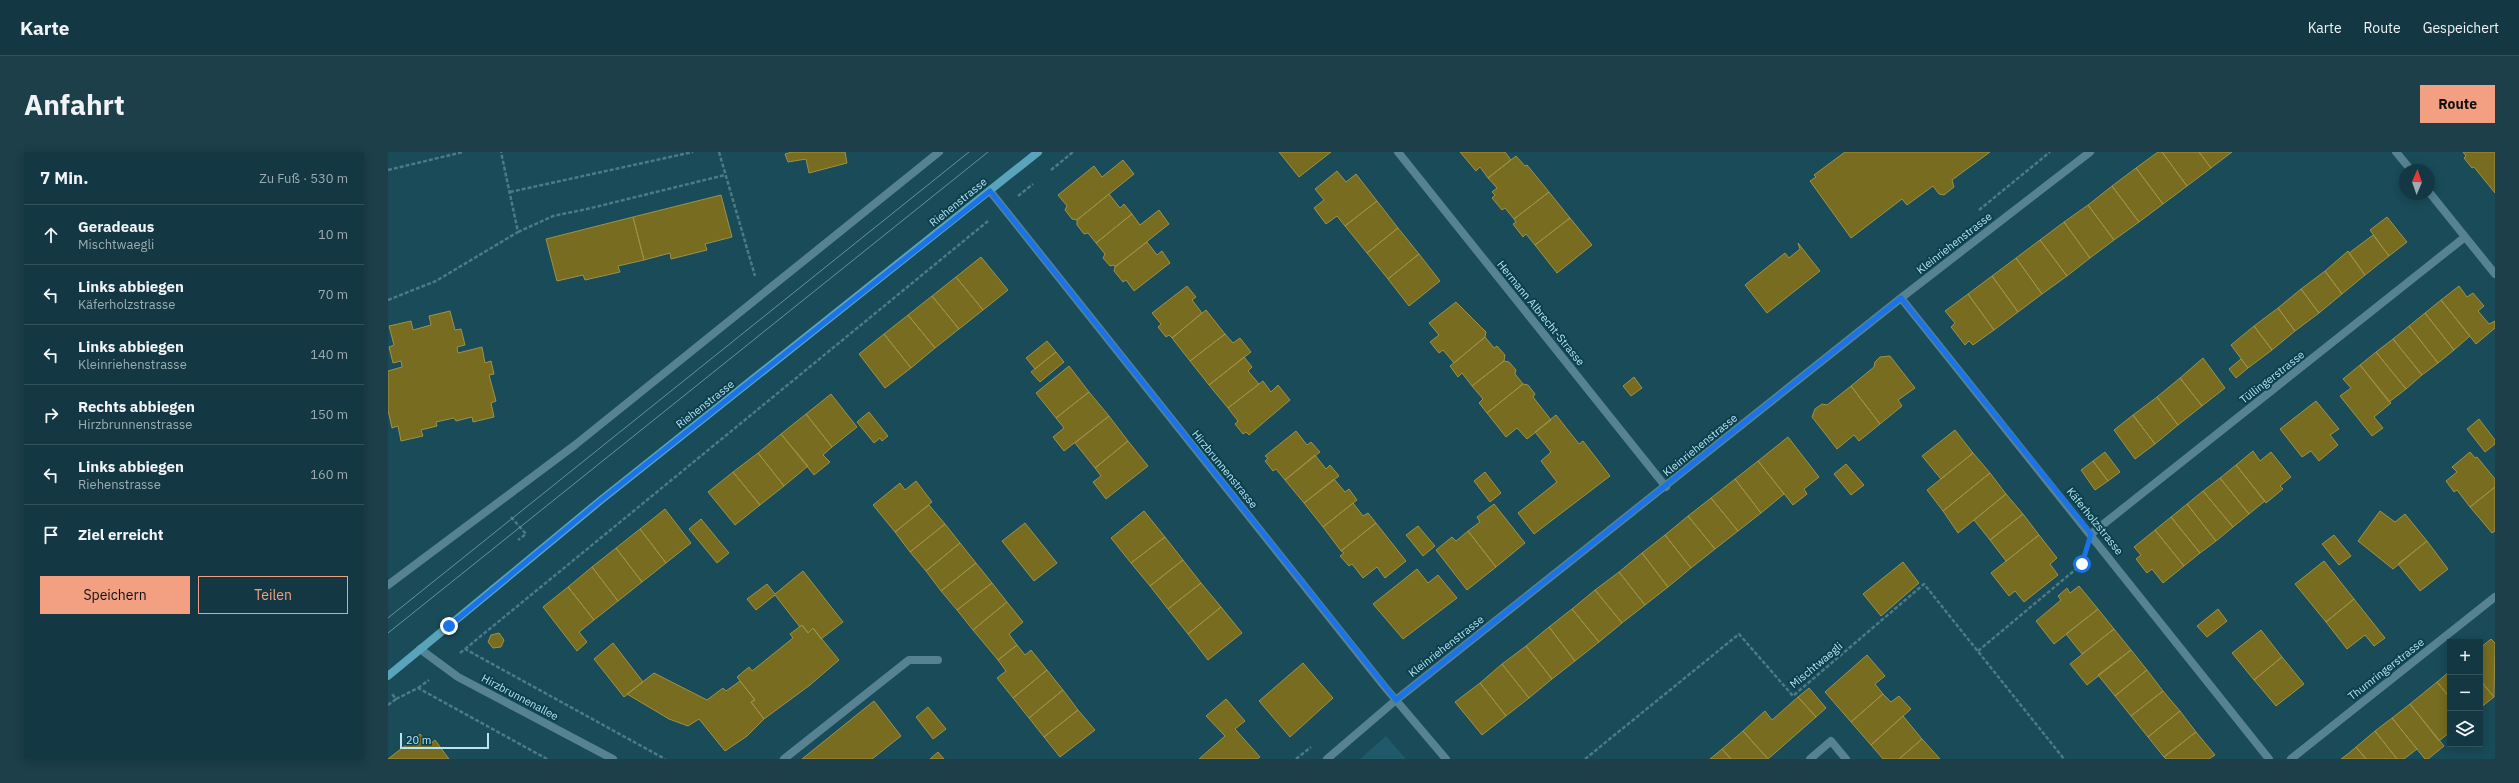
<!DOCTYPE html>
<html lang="de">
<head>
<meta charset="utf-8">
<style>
	body { margin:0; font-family:"IBM Plex Sans",sans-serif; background:#1c3f4a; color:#f1f3f6 }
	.controls { position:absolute; right:12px; bottom:12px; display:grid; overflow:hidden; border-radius:0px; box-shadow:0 2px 10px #0003 }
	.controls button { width:36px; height:36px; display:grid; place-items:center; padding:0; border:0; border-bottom:1px solid #32525c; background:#133843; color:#f1f3f6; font:20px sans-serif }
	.compass { position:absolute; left:2011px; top:12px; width:36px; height:36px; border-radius:50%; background:#133843; box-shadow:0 2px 10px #0003; rotate:2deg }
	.scale { position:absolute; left:12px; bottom:10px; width:89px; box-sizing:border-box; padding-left:4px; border:2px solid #b9e3f1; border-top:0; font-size:11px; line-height:14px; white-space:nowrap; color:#b9e3f1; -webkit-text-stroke:3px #0b404e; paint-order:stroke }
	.stop { position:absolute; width:12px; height:12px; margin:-9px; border:3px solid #1a73e8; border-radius:50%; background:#fff }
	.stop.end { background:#1a73e8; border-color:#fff; box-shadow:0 1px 4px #0008 }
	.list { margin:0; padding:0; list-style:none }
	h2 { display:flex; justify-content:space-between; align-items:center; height:52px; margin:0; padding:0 16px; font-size:17px }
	h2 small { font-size:13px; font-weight:400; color:#9dacb2 }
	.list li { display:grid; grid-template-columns:26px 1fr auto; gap:12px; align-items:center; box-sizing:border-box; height:60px; padding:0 16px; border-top:1px solid #32525c }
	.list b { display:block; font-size:15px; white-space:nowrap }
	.list p { margin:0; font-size:13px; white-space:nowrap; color:#9dacb2 }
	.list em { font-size:13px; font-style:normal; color:#9dacb2 }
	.actions { display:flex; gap:8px; padding:12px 16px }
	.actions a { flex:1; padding:9px 0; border:1px solid #f3a082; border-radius:0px; text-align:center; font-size:14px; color:#f3a082 }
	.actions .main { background:#f3a082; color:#111 }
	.icon { flex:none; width:22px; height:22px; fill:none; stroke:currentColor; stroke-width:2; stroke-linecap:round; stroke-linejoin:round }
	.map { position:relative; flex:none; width:2107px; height:607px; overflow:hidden; border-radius:0px }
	header { display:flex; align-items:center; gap:24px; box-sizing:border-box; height:56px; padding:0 20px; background:#133843; border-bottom:1px solid #32525c }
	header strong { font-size:19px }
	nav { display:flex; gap:22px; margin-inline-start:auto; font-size:14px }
	.intro { display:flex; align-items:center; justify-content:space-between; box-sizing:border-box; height:96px; padding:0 24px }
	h1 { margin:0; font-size:28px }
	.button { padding:10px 18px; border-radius:0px; background:#f3a082; color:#111; font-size:14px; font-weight:700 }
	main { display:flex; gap:24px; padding:0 24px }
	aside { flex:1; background:#133843; border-radius:0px; box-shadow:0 2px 10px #0003 }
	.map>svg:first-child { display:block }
	.built { fill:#205969 }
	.building { fill:#786c20; stroke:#9d9248 }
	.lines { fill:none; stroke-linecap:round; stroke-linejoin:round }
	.path { stroke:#4b7a88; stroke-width:2.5; stroke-dasharray:4 2; stroke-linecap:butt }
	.lane { stroke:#568291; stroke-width:8 }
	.street { stroke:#568291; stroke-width:8 }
	.secondary { stroke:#5aa4bb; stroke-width:8 }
	.tram { stroke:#6492a0; stroke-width:1 }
	.route { stroke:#1a73e8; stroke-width:5 }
	.labels { text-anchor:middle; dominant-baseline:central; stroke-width:4; stroke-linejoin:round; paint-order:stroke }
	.street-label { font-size:11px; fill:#b9e3f1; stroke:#0b404e }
</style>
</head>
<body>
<header>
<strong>Karte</strong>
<nav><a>Karte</a><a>Route</a><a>Gespeichert</a></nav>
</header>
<div class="intro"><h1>Anfahrt</h1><a class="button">Route</a></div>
<main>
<aside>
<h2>7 Min.<small>Zu Fuß · 530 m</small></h2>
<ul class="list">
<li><svg class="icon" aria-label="ahead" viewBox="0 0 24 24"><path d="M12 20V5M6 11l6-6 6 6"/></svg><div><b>Geradeaus</b><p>Mischtwaegli</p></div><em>10 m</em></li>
<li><svg class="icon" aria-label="left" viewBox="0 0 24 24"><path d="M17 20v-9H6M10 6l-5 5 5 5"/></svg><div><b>Links abbiegen</b><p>Käferholzstrasse</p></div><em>70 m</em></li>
<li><svg class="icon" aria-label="left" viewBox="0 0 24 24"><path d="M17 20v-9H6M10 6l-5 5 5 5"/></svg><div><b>Links abbiegen</b><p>Kleinriehenstrasse</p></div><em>140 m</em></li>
<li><svg class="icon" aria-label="right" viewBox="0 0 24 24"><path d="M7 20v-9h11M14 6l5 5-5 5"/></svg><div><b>Rechts abbiegen</b><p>Hirzbrunnenstrasse</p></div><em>150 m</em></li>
<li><svg class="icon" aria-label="left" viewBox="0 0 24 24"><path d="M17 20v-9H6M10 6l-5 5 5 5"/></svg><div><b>Links abbiegen</b><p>Riehenstrasse</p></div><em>160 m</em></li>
<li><svg class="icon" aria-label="arrive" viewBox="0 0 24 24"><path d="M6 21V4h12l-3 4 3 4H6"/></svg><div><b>Ziel erreicht</b></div></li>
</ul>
<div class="actions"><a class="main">Speichern</a><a>Teilen</a></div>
</aside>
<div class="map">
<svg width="2107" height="607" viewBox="0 0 2107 607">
	<rect width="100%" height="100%" fill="#194b59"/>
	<!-- built -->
	<path class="built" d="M998 584 1018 607H972Z"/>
	<!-- building -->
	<path class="building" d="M404 0H457L459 11 421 21 418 7 400 10 397 2Z
		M891 0H943L911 25Z
		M1072 0H1117L1123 8 1100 26 1092 15 1088 19Z
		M1457 0H1602L1564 28 1566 35 1556 43 1551 42 1545 34 1519 53 1514 47 1463 86 1422 29 1428 25 1426 23Z
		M1770 0H1774L1799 34 1775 52 1748 16Z
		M1774 0H1811L1823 16 1799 34Z
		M1811 0H1844L1823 16Z
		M2075 0H2107V41L2086 15 2084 16 2076 6 2078 4Z
		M1128 4 1137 14 1139 13 1161 40 1126 67 1117 56 1114 58 1104 46 1107 43 1104 40 1109 36 1100 26Z
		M735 8 746 22 689 68 684 67 677 58 679 54 670 43 706 14 714 25Z
		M1748 16 1775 52 1751 70 1724 34Z
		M949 19 958 30 968 22 989 49 957 74 949 64 938 72 926 56 936 48 927 37Z
		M1724 34 1751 70 1726 88 1700 53Z
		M1161 40 1182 66 1147 93 1138 82 1135 85 1125 72 1128 70 1126 67Z
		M721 42 732 56 736 52 744 62 708 91 700 81 696 82 689 73V68Z
		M333 43 344 85 317 92 319 98 283 107 282 101 256 108 245 65Z
		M989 49 1010 76 979 101 957 74Z
		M1700 53 1726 88 1702 106 1676 70Z
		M771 58 781 72 727 115 726 113 722 114 715 106 717 102 708 91 744 62 752 73Z
		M245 65 256 108 230 114 232 120 197 128 195 123 169 129 158 87Z
		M1999 65 2019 90 2001 104 1982 78Z
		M1182 66 1204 93 1169 121 1147 93Z
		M1676 70 1702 106 1679 124 1652 88Z
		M1010 76 1031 102 1000 127 979 101Z
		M1985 83 2001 104 1977 123 1961 101Z
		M1652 88 1679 124 1654 142 1628 106Z
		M759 90 769 103 774 99 782 111 746 139 738 128 735 130 726 119 727 115Z
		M1410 91 1432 119 1379 161 1357 133 1397 101 1401 106 1412 97Z
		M1960 99 1977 123 1954 142 1937 119Z
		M1031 102 1052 129 1021 154 1000 127Z
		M593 105 620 138 595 158 568 125Z
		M1628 106 1654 142 1630 160 1604 124Z
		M1937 119 1954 142 1931 161 1913 137Z
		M1604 124 1630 160 1606 178 1580 142Z
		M568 125 595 158 571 177 544 144Z
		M799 134 808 145 804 148 814 161 784 186 781 183 778 185 770 175 773 172 764 161Z
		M2071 134 2079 145 2085 141 2096 154 2090 159 2101 172 2107 169V176L2088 192 2053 148Z
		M1913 137 1931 161 1907 179 1890 156Z
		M1580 142 1606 178 1585 193 1581 189 1577 193 1563 175 1567 171 1557 159Z
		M544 144 571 177 547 196 520 163Z
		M2053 148 2082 184 2066 198 2037 161Z
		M1068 150 1098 180 1097 185 1066 211 1055 198 1051 201 1042 190 1051 183 1041 171Z
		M1890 156 1907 179 1884 198 1866 174Z
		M818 158 837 182 802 209 784 186Z
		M62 159 67 178 73 177 77 193 69 195 70 201 94 195 97 211 103 209 106 222 101 223 108 249 103 251 106 265 85 270 84 265 68 269 66 266 48 270 49 274 33 278 35 284 13 289 10 274 4 276 0 258V219L14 215 13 209 5 211 1 195 6 193 1 174 23 169 25 178 43 173 41 164Z
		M2037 161 2066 198 2050 211 2021 174Z
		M520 163 547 196 523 216 496 182Z
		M1866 174 1884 198 1860 216 1843 193Z
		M2021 174 2050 211 2034 223 2005 187Z
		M496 182 523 216 497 236 471 202Z
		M837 182 845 191 852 186 863 200 821 233 802 209Z
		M1097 185 1106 196 1109 194 1117 203 1116 209 1084 234 1074 221 1070 225 1062 214Z
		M2005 187 2034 223 2018 237 1988 200Z
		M659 189 668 200 647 217 638 206Z
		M668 200 676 210 652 230 643 220Z
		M1988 200 2018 237 2001 250 1972 213Z
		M1502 204 1527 236 1510 248 1514 254 1492 272 1463 234 1486 215 1487 210 1492 205Z
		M856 205 864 215 860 219 871 232 840 256 821 233Z
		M1815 206 1837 236 1814 254 1792 226Z
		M1853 207 1860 216 1848 226 1841 217Z
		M1116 209 1121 210 1128 218 1127 222 1135 232 1099 261 1091 251 1095 247 1084 234Z
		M1972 213 2003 251 1986 265 1995 276 1984 284 1952 244 1963 236 1955 227Z
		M681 214 701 240 668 266 648 241Z
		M1246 225 1254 236 1243 244 1235 234Z
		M1792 226 1814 254 1790 273 1769 245Z
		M875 229 883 240 890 233 902 248 861 283 858 280 855 282 847 272 850 269 840 256Z
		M1135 232 1140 233 1147 242 1145 245 1163 268 1139 287 1129 276 1118 285 1099 261Z
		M1463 234 1492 272 1471 289 1466 283 1449 297 1424 265 1427 257 1434 252 1439 253Z
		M701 240 721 264 676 299 665 285 676 276 668 266Z
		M443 242 469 275 444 295 418 262Z
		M1769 245 1790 273 1767 292 1745 263Z
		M1928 249 1951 277 1942 283 1950 293 1931 309 1923 299 1914 305 1892 277Z
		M481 260 500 284 494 289 492 286 486 291 469 270Z
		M418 262 444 295 435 303 442 310 426 323 393 282Z
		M1168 263 1191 292 1195 289 1222 324 1146 382 1130 361 1169 330 1153 309 1163 300 1147 280Z
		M1745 263 1767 292 1747 307 1726 278Z
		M721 264 740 289 707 316 687 291Z
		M2091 267 2107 288V292L2097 300 2079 277Z
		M1567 278 1585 301 1553 327 1534 304Z
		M908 279 919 293 923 290 932 300 897 328 888 317 885 319 877 309 880 306 877 304Z
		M393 282 420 314 396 334 370 301Z
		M1400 285 1431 325 1416 337 1419 342 1405 353 1370 309Z
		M740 289 760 314 718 347 705 330 713 324 707 316Z
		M1865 299 1872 309 1883 300 1903 325 1892 334 1895 337 1878 351 1848 313Z
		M1717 300 1732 320 1720 329 1705 309Z
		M2082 300 2087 306 2089 305 2107 327V335L2082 355 2069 338 2066 340 2058 329 2069 320 2064 315Z
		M370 301 396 334 372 353 345 320Z
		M1585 301 1602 321 1555 359 1539 338Z
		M927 303 938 317 942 313 951 324 916 351 897 328Z
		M1370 309 1396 342 1373 361 1347 327Z
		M1705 309 1720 329 1707 338 1693 318Z
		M1458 312 1476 333 1463 343 1446 322Z
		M1848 313 1877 349 1861 362 1832 326Z
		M345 320 372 353 347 373 320 340Z
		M1097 320 1113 341 1102 350 1086 329Z
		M1602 321 1618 342 1570 381 1555 359Z
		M1832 326 1861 362 1845 375 1815 339Z
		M946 327 957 340 961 337 969 348 935 375 916 351Z
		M1347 327 1373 361 1350 379 1323 346Z
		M528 329 544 350 507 380 485 353 512 331 517 338Z
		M2107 335V379L2104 381 2082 355Z
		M1815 339 1845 375 1828 389 1799 352Z
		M1618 342 1635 362 1602 388 1586 368Z
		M1323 346 1350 379 1327 397 1300 364Z
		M965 351 975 364 980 361 988 371 953 399 935 375Z
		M1106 352 1137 391 1108 415 1080 379 1092 370 1089 365Z
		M1799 352 1828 389 1812 401 1783 365Z
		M541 353 557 372 522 400 507 380Z
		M277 357 303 391 278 411 252 377Z
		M756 359 777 385 743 411 723 386Z
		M1992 359 2007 370 2017 362 2039 389 2005 417 1970 389Z
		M1635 362 1651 383 1618 409 1602 388Z
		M1300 364 1327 397 1303 416 1277 383Z
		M1783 365 1812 401 1796 414 1767 378Z
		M313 367 341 401 329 411 301 377Z
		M637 371 669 411 646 429 614 389Z
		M988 371 1018 409 997 426 989 415 975 426 964 412 961 414 952 404 956 401 953 399Z
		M557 372 572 391 538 419 522 400Z
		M1030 374 1047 394 1035 404 1018 383Z
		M252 377 278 411 254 430 228 396Z
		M1767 378 1796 414 1775 431 1764 417 1759 421 1748 407 1753 403 1746 395Z
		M1080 379 1108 415 1079 438 1048 398 1064 385 1068 389Z
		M1277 383 1303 416 1280 435 1254 401Z
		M1651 383 1669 406 1662 412 1670 423 1636 450 1627 439 1621 444 1603 421Z
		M1946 383 1963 404 1951 413 1934 392Z
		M777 385 795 408 762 434 743 411Z
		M2039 389 2060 417 2032 439 2010 412Z
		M572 391 588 411 553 439 538 419Z
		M228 396 254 430 230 449 204 415Z
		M1254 401 1280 435 1257 453 1231 420Z
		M795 408 813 431 780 457 762 434Z
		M1936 409 1966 447 1938 470 1907 432Z
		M1515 410 1531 431 1493 464 1475 442Z
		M588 411 604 431 569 458 553 439Z
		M204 415 230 449 206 468 180 435Z
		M1029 417 1040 431 1050 423 1069 446 1015 487 985 452Z
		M415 419 455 470 433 487 425 476 420 481 414 473 412 475 387 443 368 458 359 447 379 432 387 442Z
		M1231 420 1257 453 1234 471 1207 438Z
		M604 431 619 450 585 478 569 458Z
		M813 431 833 455 800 482 780 457Z
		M1691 434 1710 457 1666 492 1648 469 1673 448 1670 444 1679 436 1682 441Z
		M180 435 206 468 191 480 199 490 189 499 155 455Z
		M1207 438 1234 471 1211 490 1184 457Z
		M1966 447 1997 486 1986 494 1977 483 1959 497 1938 470Z
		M619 450 635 470 621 482 629 493 610 508 585 478Z
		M833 455 854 481 820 508 800 482Z
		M1184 457 1211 490 1187 509 1161 475Z
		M1710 457 1726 477 1694 502 1678 482Z
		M1830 457 1839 469 1819 485 1809 474Z
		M414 473 420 481 425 476 451 508 422 533 376 567 363 550 367 548 349 525 361 515 364 519 405 486 402 482Z
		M1161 475 1187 509 1164 527 1138 494Z
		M1726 477 1743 498 1699 533 1682 512Z
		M1873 478 1894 505 1866 528 1844 501Z
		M111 481 116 488 113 495 105 496 100 490 103 483Z
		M2103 487 2107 491 2106 545 2092 528V496Z
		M225 491 255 530 236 545 206 507Z
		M629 493 637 503 643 498 659 518 625 546 609 526 618 519 610 508Z
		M1138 494 1164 527 1141 546 1114 512Z
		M1743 498 1759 518 1727 544 1710 523Z
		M1479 503 1497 524 1487 532 1495 542 1463 570 1437 540Z
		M1894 505 1916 532 1888 554 1866 528Z
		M915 511 945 546 902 585 871 549Z
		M1114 512 1141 546 1118 564 1092 531Z
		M659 518 675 538 641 566 625 546Z
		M1759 518 1775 539 1743 564 1727 544Z
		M2062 519V546L2049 530Z
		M266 521 319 548 335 536 338 539 352 529 367 548 363 550 376 567 359 584 337 599 311 567 300 574 281 567 239 542Z
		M2092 528 2106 545 2092 556Z
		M2049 530 2062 546V580L2051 589 2022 552Z
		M1092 531 1118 564 1094 583 1067 550Z
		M1421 536 1438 556 1428 565 1410 545Z
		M675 538 690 558 656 585 641 566Z
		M1775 539 1792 559 1760 585 1743 564Z
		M1495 542 1503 550 1511 544 1523 557 1483 593 1463 570Z
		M1410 545 1428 565 1380 607 1355 579 1377 559 1384 568Z
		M838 547 857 569 847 577 872 605 869 607H811L837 584 818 564Z
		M486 549 513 584 484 607H414Z
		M2022 552 2056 594 2040 607H2037L2004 566Z
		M540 555 558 577 545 587 528 565Z
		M690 558 707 578 672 605 656 585Z
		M1792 559 1808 580 1776 605 1760 585Z
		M1515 564 1534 587 1511 607H1495L1483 593Z
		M2004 566 2029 597 2016 607H2009L1987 579Z
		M1355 579 1380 607H1343L1334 597Z
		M1987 579 2009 607H1978L1968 595Z
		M1808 580 1827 603 1821 607H1778L1776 605Z
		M32 582 41 593 47 588 61 607H0Z
		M1534 587 1552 607H1511Z
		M1968 595 1978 607H1953L1961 601Z
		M1334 597 1343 607H1322Z
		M550 600 556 607H542Z"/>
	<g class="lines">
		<!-- path -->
		<path class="path" d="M331 0 367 124
			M0 18 75 0
			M663 18 685 0
			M122 40 305 0
			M630 44 645 32
			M1591 58 1662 0
			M130 80 165 64 199 57 337 23
			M0 148 48 129 130 80 113 0
			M123 365 138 382 130 388
			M77 497 600 69
			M1590 499 1694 412 1696 406
			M72 501 77 497 277 607
			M30 536 41 528
			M8 547 30 536 159 607
			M0 553 8 547 4 542
			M908 607 923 595
			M1197 607 1351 482 1405 544 1536 432 1676 607"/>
		<!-- lane -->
		<path class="lane" d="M0 433 187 293 551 0
			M396 607 521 508H550"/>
		<!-- street -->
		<path class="street" d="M1010 0 1278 335
			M2008 0 2023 18
			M602 39 996 534 1058 607
			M2041 40 2107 122
			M1513 146 1881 607
			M1703 382 2077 85
			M32 497 70 525 225 607
			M939 607 1008 548 1513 146 1702 0
			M1422 607 1443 589 1458 607
			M1903 607 2107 445"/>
		<!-- secondary -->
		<path class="secondary" d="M0 524 213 348 650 0"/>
		<!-- tram -->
		<path class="tram" d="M0 466 581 0
			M0 481 600 0"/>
	</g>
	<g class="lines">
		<!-- route -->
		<path class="route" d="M61 474 213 348 602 39 1008 548 1513 146 1703 382 1694 412"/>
	</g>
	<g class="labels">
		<!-- street labels -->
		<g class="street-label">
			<text transform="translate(570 50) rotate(-39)">Riehenstrasse</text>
			<text transform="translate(1566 91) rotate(-38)">Kleinriehenstrasse</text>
			<text transform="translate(1153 161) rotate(51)">Hermann Albrecht-Strasse</text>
			<text transform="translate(1884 225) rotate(-38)">Tüllingerstrasse</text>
			<text transform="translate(317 252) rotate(-38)">Riehenstrasse</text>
			<text transform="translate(1312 293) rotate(-39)">Kleinriehenstrasse</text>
			<text transform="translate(837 317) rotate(51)">Hirzbrunnenstrasse</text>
			<text transform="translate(1707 369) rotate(51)">Käferholzstrasse</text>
			<text transform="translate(1058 494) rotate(-38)">Kleinriehenstrasse</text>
			<text transform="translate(1428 513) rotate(-40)">Mischtwaegli</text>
			<text transform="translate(1998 517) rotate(-38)">Thumringerstrasse</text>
			<text transform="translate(132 545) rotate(28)">Hirzbrunnenallee</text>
		</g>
	</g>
</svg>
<div class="controls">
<button>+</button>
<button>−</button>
<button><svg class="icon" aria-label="layers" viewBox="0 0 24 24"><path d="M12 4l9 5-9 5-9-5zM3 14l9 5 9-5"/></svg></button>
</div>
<svg class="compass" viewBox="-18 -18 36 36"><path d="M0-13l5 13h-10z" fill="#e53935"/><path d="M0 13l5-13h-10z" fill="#9dacb2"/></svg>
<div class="scale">20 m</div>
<div class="stop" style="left:1694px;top:412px"></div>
<div class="stop end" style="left:61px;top:474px"></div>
</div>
</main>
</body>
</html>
